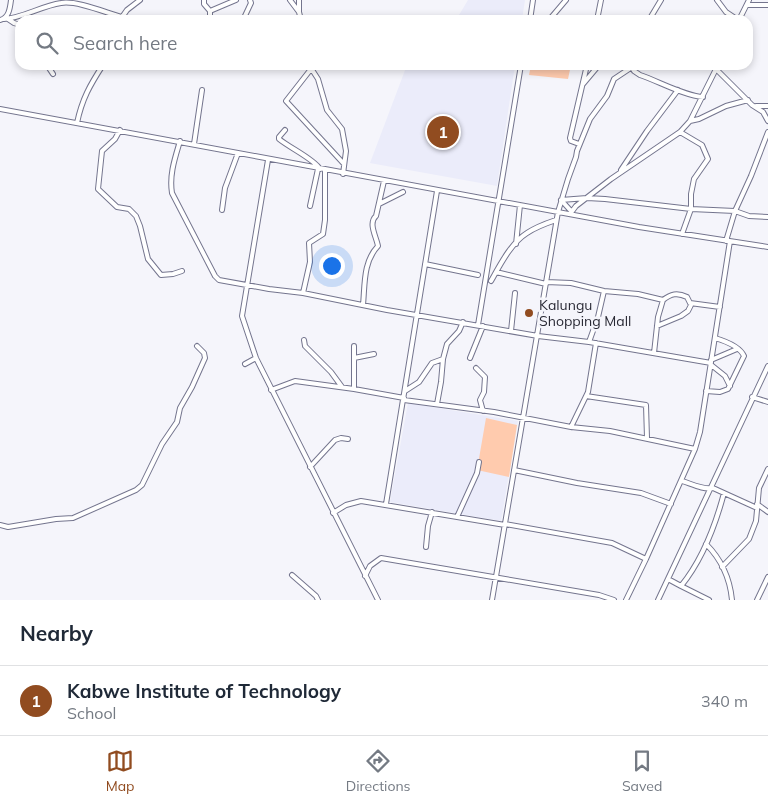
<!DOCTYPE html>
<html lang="en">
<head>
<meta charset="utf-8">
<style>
	body { margin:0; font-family:Mulish,sans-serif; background:#f6f6f7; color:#1f2937 }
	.you { position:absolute; left:331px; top:265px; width:18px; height:18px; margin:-12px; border:4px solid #fff; border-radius:50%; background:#1a73e8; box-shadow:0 0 0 8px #1a73e833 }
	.badge { display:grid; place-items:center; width:32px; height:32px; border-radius:50%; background:#914c20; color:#fff; font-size:16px; font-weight:700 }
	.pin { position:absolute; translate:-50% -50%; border:2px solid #fff; box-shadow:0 1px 5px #0006 }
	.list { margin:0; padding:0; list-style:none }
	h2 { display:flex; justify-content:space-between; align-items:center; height:65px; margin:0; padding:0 20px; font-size:21px }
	h2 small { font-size:16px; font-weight:400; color:#747a83 }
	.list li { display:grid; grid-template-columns:32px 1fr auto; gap:15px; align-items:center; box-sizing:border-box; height:70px; padding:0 20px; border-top:1px solid #e0e1e3 }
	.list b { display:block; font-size:19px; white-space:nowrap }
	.list p { margin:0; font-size:16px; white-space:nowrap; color:#747a83 }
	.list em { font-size:16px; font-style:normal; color:#747a83 }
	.icon { flex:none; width:28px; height:28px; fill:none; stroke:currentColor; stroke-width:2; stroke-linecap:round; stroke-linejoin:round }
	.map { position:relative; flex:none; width:768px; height:600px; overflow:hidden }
	.search { position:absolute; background:#fff; box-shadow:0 2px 8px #0003; left:15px; right:15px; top:15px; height:55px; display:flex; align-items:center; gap:12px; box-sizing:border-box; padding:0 18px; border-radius:15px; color:#747a83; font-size:19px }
	.sheet { height:135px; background:#fff }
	nav { display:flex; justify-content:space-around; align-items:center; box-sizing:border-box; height:70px; border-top:1px solid #e0e1e3; background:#fff; font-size:14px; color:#747a83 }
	nav a { display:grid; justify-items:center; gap:2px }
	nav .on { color:#914c20 }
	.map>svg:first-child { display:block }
	.built { fill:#ebecfa }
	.pitch { fill:#ffcbae }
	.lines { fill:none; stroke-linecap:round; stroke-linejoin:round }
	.minor-casing { stroke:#74758e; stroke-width:6 }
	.minor { stroke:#fff; stroke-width:4 }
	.poi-dot { fill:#914c20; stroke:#f5f5fb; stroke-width:2 }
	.labels { text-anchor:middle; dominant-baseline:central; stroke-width:5; stroke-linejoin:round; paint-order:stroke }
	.poi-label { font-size:14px; fill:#2a2a35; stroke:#f5f5fb; text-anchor:start }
</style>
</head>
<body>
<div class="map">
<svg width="768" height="600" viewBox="0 0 768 600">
	<rect width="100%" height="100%" fill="#f5f5fb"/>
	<!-- built -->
	<path class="built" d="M468 0H525L522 20H456Z
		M407 65H515L497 186 370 163Z
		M408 403 518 421 501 521 390 502Z"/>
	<!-- pitch -->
	<path class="pitch" d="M531 65H571L568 79 529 75Z
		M486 418 517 425 509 477 477 470Z"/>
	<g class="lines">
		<!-- minor casing -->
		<g class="minor-casing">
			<path id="minor" d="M204 0V4L210 11
				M290 0 299 12 301 20
				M299 0V12
				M717 0 726 12 738 20
				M747 5H768
				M4 19C23 18 41 6 61 3 76 0 107 13 122 17
				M8 19 14 23 20 25
				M0 20C9 18 10 8 11 0
				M120 20 127 10 140 0
				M210 20V11L236 0
				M243 20 251 3 250 0
				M530 20 533 0
				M549 20 566 0
				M597 20 601 0
				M649 20 661 0
				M739 20 749 0
				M47 65 53 74
				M309 65 318 79 327 110 342 129 346 151 343 174
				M630 65 634 71 640 75C658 81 685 96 703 97
				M311 69 286 101 344 164
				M716 69 752 105 763 112 768 121
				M583 84 599 65
				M756 106H768
				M0 109 639 227 768 247
				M690 121 718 65
				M77 123C82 99 90 85 103 65
				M120 130 115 139 102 151 98 189 117 207 129 209 136 216 140 226 148 259 161 275 173 274 182 271
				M285 130 279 137V139C290 148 314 159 320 169
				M680 132 702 145 708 159 694 179 691 194V209L682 234
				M180 141C175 158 169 175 172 193L215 276 219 280 269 289 303 293 387 310 538 336 589 342 711 363
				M194 144 202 90
				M579 144 571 141 570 138 587 65
				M268 160 242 316 256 358 378 600
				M621 170 647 131 678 90
				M561 200 587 198 605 199 691 209 735 211 749 216 768 217
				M561 200 571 211
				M379 204 403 192
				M310 206 318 169
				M222 210 225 188 238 153
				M570 214 576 206 611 179 680 132 690 121 699 119 726 106 748 100
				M726 241 735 211 751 176 768 132
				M516 244 520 205
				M425 264 478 275
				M496 272 546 284
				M491 281C500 265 511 243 527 233 536 227 547 223 556 220
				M546 282 571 283 604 291 638 294 663 300
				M303 293 310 262 309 243 323 234 325 220V170
				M690 303 720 307
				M363 305C365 284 363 262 378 246 376 236 368 223 376 216L384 181
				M478 325 521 65
				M511 331 515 293
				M304 340 305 346 331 372 342 387
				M589 342 598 317 604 291
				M654 353 658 317 663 300C671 294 677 292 687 297L691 305 688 311 681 316 657 326
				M354 358 374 354
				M470 358 483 326
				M711 360 737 349
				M245 364 256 358
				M710 364 725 376 730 386
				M476 368 485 377 484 392 480 400 483 411
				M354 389V346
				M271 390 295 381 354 389 404 398
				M405 391 419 382 432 363 443 359 447 344 459 331 463 322
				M706 391 720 392 728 389 744 356C740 347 725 341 715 338
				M586 396 646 405 647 438
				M752 397 768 402
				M404 400 494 412 571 427 610 431 695 449
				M437 404 441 382 443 359
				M571 427 588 392 596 343
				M310 467 335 440 341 438 348 439
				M514 470 577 483 641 493 671 504
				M682 481C692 484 703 490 713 488L757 508
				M386 504 437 191
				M757 504 768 512
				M333 513 346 505 361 501 505 525
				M457 517 477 473 479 462
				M505 524 612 543 646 559
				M0 525 8 527 56 519 73 518 136 490 142 485 162 444 177 422 180 408 192 387 205 358 204 353 197 346
				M706 544C721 559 730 579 732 600
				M426 547 428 526 432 512
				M722 567 749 539 756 521 759 488 768 469
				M292 575 316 596 318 600
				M365 576 370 566 381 558 599 595 614 600
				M668 579 681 586C703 559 715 527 724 493
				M681 586 709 600
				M492 600 558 212 568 179 576 157 577 151 590 119 607 96 614 79 632 67
				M626 600 646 559 695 449 700 432 730 241
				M658 600 768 366
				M757 600 768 577"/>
		</g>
		<!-- minor -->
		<use href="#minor" class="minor"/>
	</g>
	<!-- markers -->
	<circle class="poi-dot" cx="529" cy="313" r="5"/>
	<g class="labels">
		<!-- poi labels -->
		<g class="poi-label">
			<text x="539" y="305">Kalungu<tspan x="539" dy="16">Shopping Mall</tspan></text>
		</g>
	</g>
</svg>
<div class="you"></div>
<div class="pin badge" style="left:443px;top:132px">1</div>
<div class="search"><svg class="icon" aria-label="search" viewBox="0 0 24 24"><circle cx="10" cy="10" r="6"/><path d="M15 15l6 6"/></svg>Search here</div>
</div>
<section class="sheet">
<h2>Nearby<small></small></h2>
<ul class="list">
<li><span class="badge">1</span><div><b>Kabwe Institute of Technology</b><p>School</p></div><em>340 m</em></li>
</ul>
</section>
<nav>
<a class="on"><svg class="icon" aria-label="map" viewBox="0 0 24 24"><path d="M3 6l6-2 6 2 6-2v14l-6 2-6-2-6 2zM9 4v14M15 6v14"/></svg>Map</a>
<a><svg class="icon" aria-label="directions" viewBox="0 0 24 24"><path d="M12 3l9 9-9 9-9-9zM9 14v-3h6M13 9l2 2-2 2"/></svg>Directions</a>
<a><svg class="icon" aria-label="saved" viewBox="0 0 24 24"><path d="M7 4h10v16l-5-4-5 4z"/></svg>Saved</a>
</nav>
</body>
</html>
